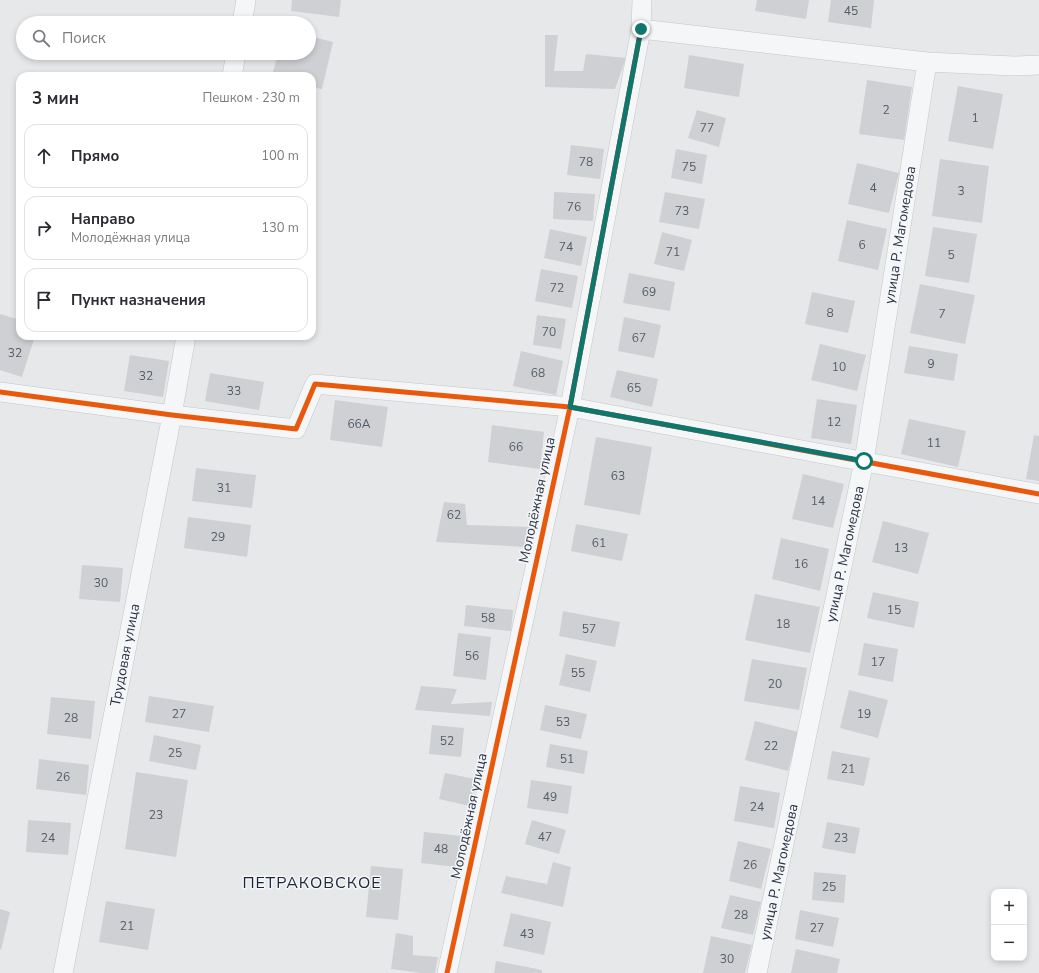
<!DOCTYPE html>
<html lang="ru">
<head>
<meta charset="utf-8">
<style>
	body { margin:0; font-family:"Nunito Sans",sans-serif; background:#f2f2f3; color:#2b2b33 }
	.controls { position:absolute; right:12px; bottom:12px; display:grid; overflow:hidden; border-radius:8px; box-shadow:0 2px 6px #0003 }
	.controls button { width:36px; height:36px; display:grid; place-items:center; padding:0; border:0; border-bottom:1px solid #e1e1e2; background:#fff; color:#2b2b33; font:20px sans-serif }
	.stop { position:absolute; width:12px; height:12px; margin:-9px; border:3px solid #0f766e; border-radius:50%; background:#fff }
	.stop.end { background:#0f766e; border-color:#fff; box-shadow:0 1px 4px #0008 }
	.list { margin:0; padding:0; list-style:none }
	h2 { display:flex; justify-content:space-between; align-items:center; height:52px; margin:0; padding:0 16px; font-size:17px }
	h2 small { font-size:13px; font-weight:400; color:#7c7c81 }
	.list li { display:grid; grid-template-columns:26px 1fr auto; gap:12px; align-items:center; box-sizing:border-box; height:64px; margin:0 8px 8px; padding:0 8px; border:1px solid #e1e1e2; border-radius:12px }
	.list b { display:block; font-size:15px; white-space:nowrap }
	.list p { margin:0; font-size:13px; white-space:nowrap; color:#7c7c81 }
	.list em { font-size:13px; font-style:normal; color:#7c7c81 }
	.icon { flex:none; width:22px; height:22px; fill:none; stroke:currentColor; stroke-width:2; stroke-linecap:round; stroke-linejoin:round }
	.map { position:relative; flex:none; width:1039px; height:973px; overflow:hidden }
	.search { position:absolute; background:#fff; box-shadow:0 2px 6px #0003; left:16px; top:16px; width:300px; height:44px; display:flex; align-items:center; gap:10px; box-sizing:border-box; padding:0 14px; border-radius:22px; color:#7c7c81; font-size:15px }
	.panel { position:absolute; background:#fff; box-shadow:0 2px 6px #0003; left:16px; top:72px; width:300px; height:268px; border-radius:12px }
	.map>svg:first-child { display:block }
	.building { fill:#ced0d3 }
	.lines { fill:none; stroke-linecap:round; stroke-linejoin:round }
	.street-casing { stroke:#c4c6c8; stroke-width:20 }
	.street { stroke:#f5f6f7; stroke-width:19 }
	.cycleway-casing { stroke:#f4f6f9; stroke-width:8 }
	.cycleway { stroke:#e8590c; stroke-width:5 }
	.route { stroke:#0f766e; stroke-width:5 }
	.labels { text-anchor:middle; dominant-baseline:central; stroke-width:3; stroke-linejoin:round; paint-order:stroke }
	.number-label { font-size:12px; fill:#545c69 }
	.street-label { font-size:14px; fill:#2b3445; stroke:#f4f6f9 }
	.quarter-label { font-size:16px; letter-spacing:1px; fill:#1d2536; stroke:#f4f6f9 }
</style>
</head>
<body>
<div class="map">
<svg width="1039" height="973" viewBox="0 0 1039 973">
	<rect width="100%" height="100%" fill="#e6e8ea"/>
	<!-- building -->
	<path class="building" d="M292 0H341L339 17 291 11Z
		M757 0H809L806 19 755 11Z
		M831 0H874L871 28 828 22Z
		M545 35H558L554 71H583L586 54 626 58 615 89 545 87Z
		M309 36 333 42 322 89 312 87V76H272L278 53H309Z
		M689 55 744 64 739 97 684 88Z
		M867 80 912 87 904 140 859 134Z
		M958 86 1003 94 993 149 948 141Z
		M697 110 726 118 719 147 688 138Z
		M571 145 604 149 600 179 567 175Z
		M676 149 707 155 702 184 671 178Z
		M940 159 989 166 982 223 932 216Z
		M857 163 899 173 889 213 848 204Z
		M554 192 595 194 593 221 553 219Z
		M665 192 705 199 699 229 659 222Z
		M847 220 887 229 878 270 838 261Z
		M933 227 977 234 969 283 925 276Z
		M550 229 587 237 581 266 544 258Z
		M662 232 692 240 684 271 654 264Z
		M541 269 578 276 572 308 535 301Z
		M629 273 675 282 670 311 623 303Z
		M920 284 975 295 965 344 910 333Z
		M812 292 855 301 848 333 805 324Z
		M0 314 20 320V336H35L22 377 0 370Z
		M537 315 566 319 561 349 533 345Z
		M624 317 661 325 654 358 618 351Z
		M820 344 866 355 857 391 811 380Z
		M909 346 958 354 954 381 904 373Z
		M521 351 563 361 556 395 513 386Z
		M130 355 169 361 163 397 124 391Z
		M617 370 658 379 652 407 610 397Z
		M210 373 264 382 259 410 205 401Z
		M817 399 857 405 851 444 811 438Z
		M335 400 388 407 382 447 330 440Z
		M909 419 966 431 958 467 901 454Z
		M492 425 544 432 540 469 488 462Z
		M1034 435 1039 436V481L1026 479Z
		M596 437 652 447 640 515 584 505Z
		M196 468 256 475 252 508 192 501Z
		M803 474 844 484 833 528 792 519Z
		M444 502 465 504 467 525 532 527 526 547 436 542Z
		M188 517 251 525 247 557 184 548Z
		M883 521 929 533 918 574 872 562Z
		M576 524 628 534 622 561 571 551Z
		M781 538 829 549 820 591 772 579Z
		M82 565 123 568 120 602 79 599Z
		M873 592 919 602 914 628 867 618Z
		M755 594 820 607 810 653 745 640Z
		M466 605 513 610 511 631 464 626Z
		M563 611 620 622 615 647 559 636Z
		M458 633 491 637 486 680 453 676Z
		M864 643 898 649 893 682 858 675Z
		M566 654 597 661 590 692 559 685Z
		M752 659 807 668 799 710 744 701Z
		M421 686 457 689 451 704 492 702 490 716 415 710Z
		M849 690 888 700 878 738 840 728Z
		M149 696 214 706 209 732 145 722Z
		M51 697 95 701 91 739 47 734Z
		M545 705 587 714 581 739 540 730Z
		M755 721 798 732 788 771 745 760Z
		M432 725 464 728 461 757 429 754Z
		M154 735 201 745 196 770 149 761Z
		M550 744 588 751 584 774 546 767Z
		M832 751 870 758 864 786 827 779Z
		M39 759 89 765 86 795 36 789Z
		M136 772 188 780 176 857 125 849Z
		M445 773 475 779 470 806 439 799Z
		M531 780 572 786 568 814 527 808Z
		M740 786 780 793 774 828 734 821Z
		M28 820 71 823 68 855 26 852Z
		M532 820 566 830 559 854 525 844Z
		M827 822 860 828 855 854 822 848Z
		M424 832 461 836 457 867 421 863Z
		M738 841 771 849 761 889 729 881Z
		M553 862 571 867 563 907 501 893 506 876 547 884Z
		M371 866 403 869 398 920 366 917Z
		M814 872 846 875 844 903 812 900Z
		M730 895 761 902 753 935 721 928Z
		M106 901 155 909 148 950 99 942Z
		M0 909 10 912 1 950 0 949Z
		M800 910 839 918 833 947 795 939Z
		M511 913 551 922 544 955 503 946Z
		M396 933 413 936V955L438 957 435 973H421L391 969Z
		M711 936 752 945 745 973H703Z
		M796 949 840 959 837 973H791Z
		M496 961 542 970V973H494Z"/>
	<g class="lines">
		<!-- street casing -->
		<g class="street-casing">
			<path id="street" d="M642 0 641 29 927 62 1014 66 1039 65
				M242 23 246 0
				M232 76 236 53
				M0 392 172 415 296 429 315 384 570 407 1039 494
				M63 973 172 415 186 336
				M447 973 570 407 641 29
				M757 973 864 461 927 62"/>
		</g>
		<!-- street -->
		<use href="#street" class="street"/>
		<!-- cycleway casing -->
		<g class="cycleway-casing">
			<path id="cycleway" d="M0 392 172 415 296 429 315 384 570 407 1039 494
				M447 973 570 407 641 29"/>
		</g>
		<!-- cycleway -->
		<use href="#cycleway" class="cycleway"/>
	</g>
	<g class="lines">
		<!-- route -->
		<path class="route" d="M641 29 570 407 864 461"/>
	</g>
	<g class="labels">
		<!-- number labels -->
		<g class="number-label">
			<text x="851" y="11">45</text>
			<text x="886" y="110">2</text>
			<text x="975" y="118">1</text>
			<text x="707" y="128">77</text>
			<text x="586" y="162">78</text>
			<text x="689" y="167">75</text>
			<text x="873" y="188">4</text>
			<text x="961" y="191">3</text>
			<text x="574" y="207">76</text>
			<text x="682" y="211">73</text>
			<text x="862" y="245">6</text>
			<text x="566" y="247">74</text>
			<text x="673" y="252">71</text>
			<text x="951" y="255">5</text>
			<text x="557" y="288">72</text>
			<text x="649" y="292">69</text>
			<text x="830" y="313">8</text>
			<text x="942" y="314">7</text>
			<text x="549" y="332">70</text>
			<text x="639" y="338">67</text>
			<text x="15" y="353">32</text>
			<text x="931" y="364">9</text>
			<text x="839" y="367">10</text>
			<text x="538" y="373">68</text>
			<text x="146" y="376">32</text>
			<text x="634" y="388">65</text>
			<text x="234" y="391">33</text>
			<text x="834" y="422">12</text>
			<text x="359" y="424">66А</text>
			<text x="934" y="443">11</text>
			<text x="516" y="447">66</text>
			<text x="618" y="476">63</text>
			<text x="224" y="488">31</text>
			<text x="818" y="501">14</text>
			<text x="454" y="515">62</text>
			<text x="218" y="537">29</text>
			<text x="599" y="543">61</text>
			<text x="901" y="548">13</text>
			<text x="801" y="564">16</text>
			<text x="101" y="583">30</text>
			<text x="894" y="610">15</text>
			<text x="488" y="618">58</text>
			<text x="783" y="624">18</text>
			<text x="589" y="629">57</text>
			<text x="472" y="656">56</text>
			<text x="878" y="662">17</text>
			<text x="578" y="673">55</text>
			<text x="775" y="684">20</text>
			<text x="179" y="714">27</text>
			<text x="864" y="714">19</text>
			<text x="71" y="718">28</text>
			<text x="563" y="722">53</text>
			<text x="447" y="741">52</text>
			<text x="771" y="746">22</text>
			<text x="175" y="753">25</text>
			<text x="567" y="759">51</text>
			<text x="848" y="769">21</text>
			<text x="63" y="777">26</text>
			<text x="550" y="797">49</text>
			<text x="757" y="807">24</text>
			<text x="156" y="815">23</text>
			<text x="545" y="837">47</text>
			<text x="48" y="838">24</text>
			<text x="841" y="838">23</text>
			<text x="441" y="849">48</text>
			<text x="750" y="865">26</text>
			<text x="829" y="887">25</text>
			<text x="741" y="915">28</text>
			<text x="127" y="926">21</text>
			<text x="817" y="928">27</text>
			<text x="527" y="934">43</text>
			<text x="727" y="959">30</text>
		</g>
		<!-- street labels -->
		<g class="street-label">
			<text transform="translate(900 235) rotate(-81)">улица Р. Магомедова</text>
			<text transform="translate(537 500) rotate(-78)">Молодёжная улица</text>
			<text transform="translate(845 554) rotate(-78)">улица Р. Магомедова</text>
			<text transform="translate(125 655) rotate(-79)">Трудовая улица</text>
			<text transform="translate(469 816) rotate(-78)">Молодёжная улица</text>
			<text transform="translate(779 872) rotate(-78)">улица Р. Магомедова</text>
		</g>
		<!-- quarter labels -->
		<g class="quarter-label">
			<text x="312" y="883">ПЕТРАКОВСКОЕ</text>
		</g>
	</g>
</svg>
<div class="controls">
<button>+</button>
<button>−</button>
</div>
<div class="stop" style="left:864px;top:461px"></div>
<div class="stop end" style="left:641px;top:29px"></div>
<div class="search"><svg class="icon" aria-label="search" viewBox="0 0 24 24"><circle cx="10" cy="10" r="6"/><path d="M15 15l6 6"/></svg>Поиск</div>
<section class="panel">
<h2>3 мин<small>Пешком · 230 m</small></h2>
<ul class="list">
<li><svg class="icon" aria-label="ahead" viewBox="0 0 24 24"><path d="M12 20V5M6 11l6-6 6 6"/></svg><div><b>Прямо</b></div><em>100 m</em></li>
<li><svg class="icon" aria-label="right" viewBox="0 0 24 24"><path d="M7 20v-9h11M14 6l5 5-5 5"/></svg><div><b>Направо</b><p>Молодёжная улица</p></div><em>130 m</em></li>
<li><svg class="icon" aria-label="arrive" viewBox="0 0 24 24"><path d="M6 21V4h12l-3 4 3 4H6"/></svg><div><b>Пункт назначения</b></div></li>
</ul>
</section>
</div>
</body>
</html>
